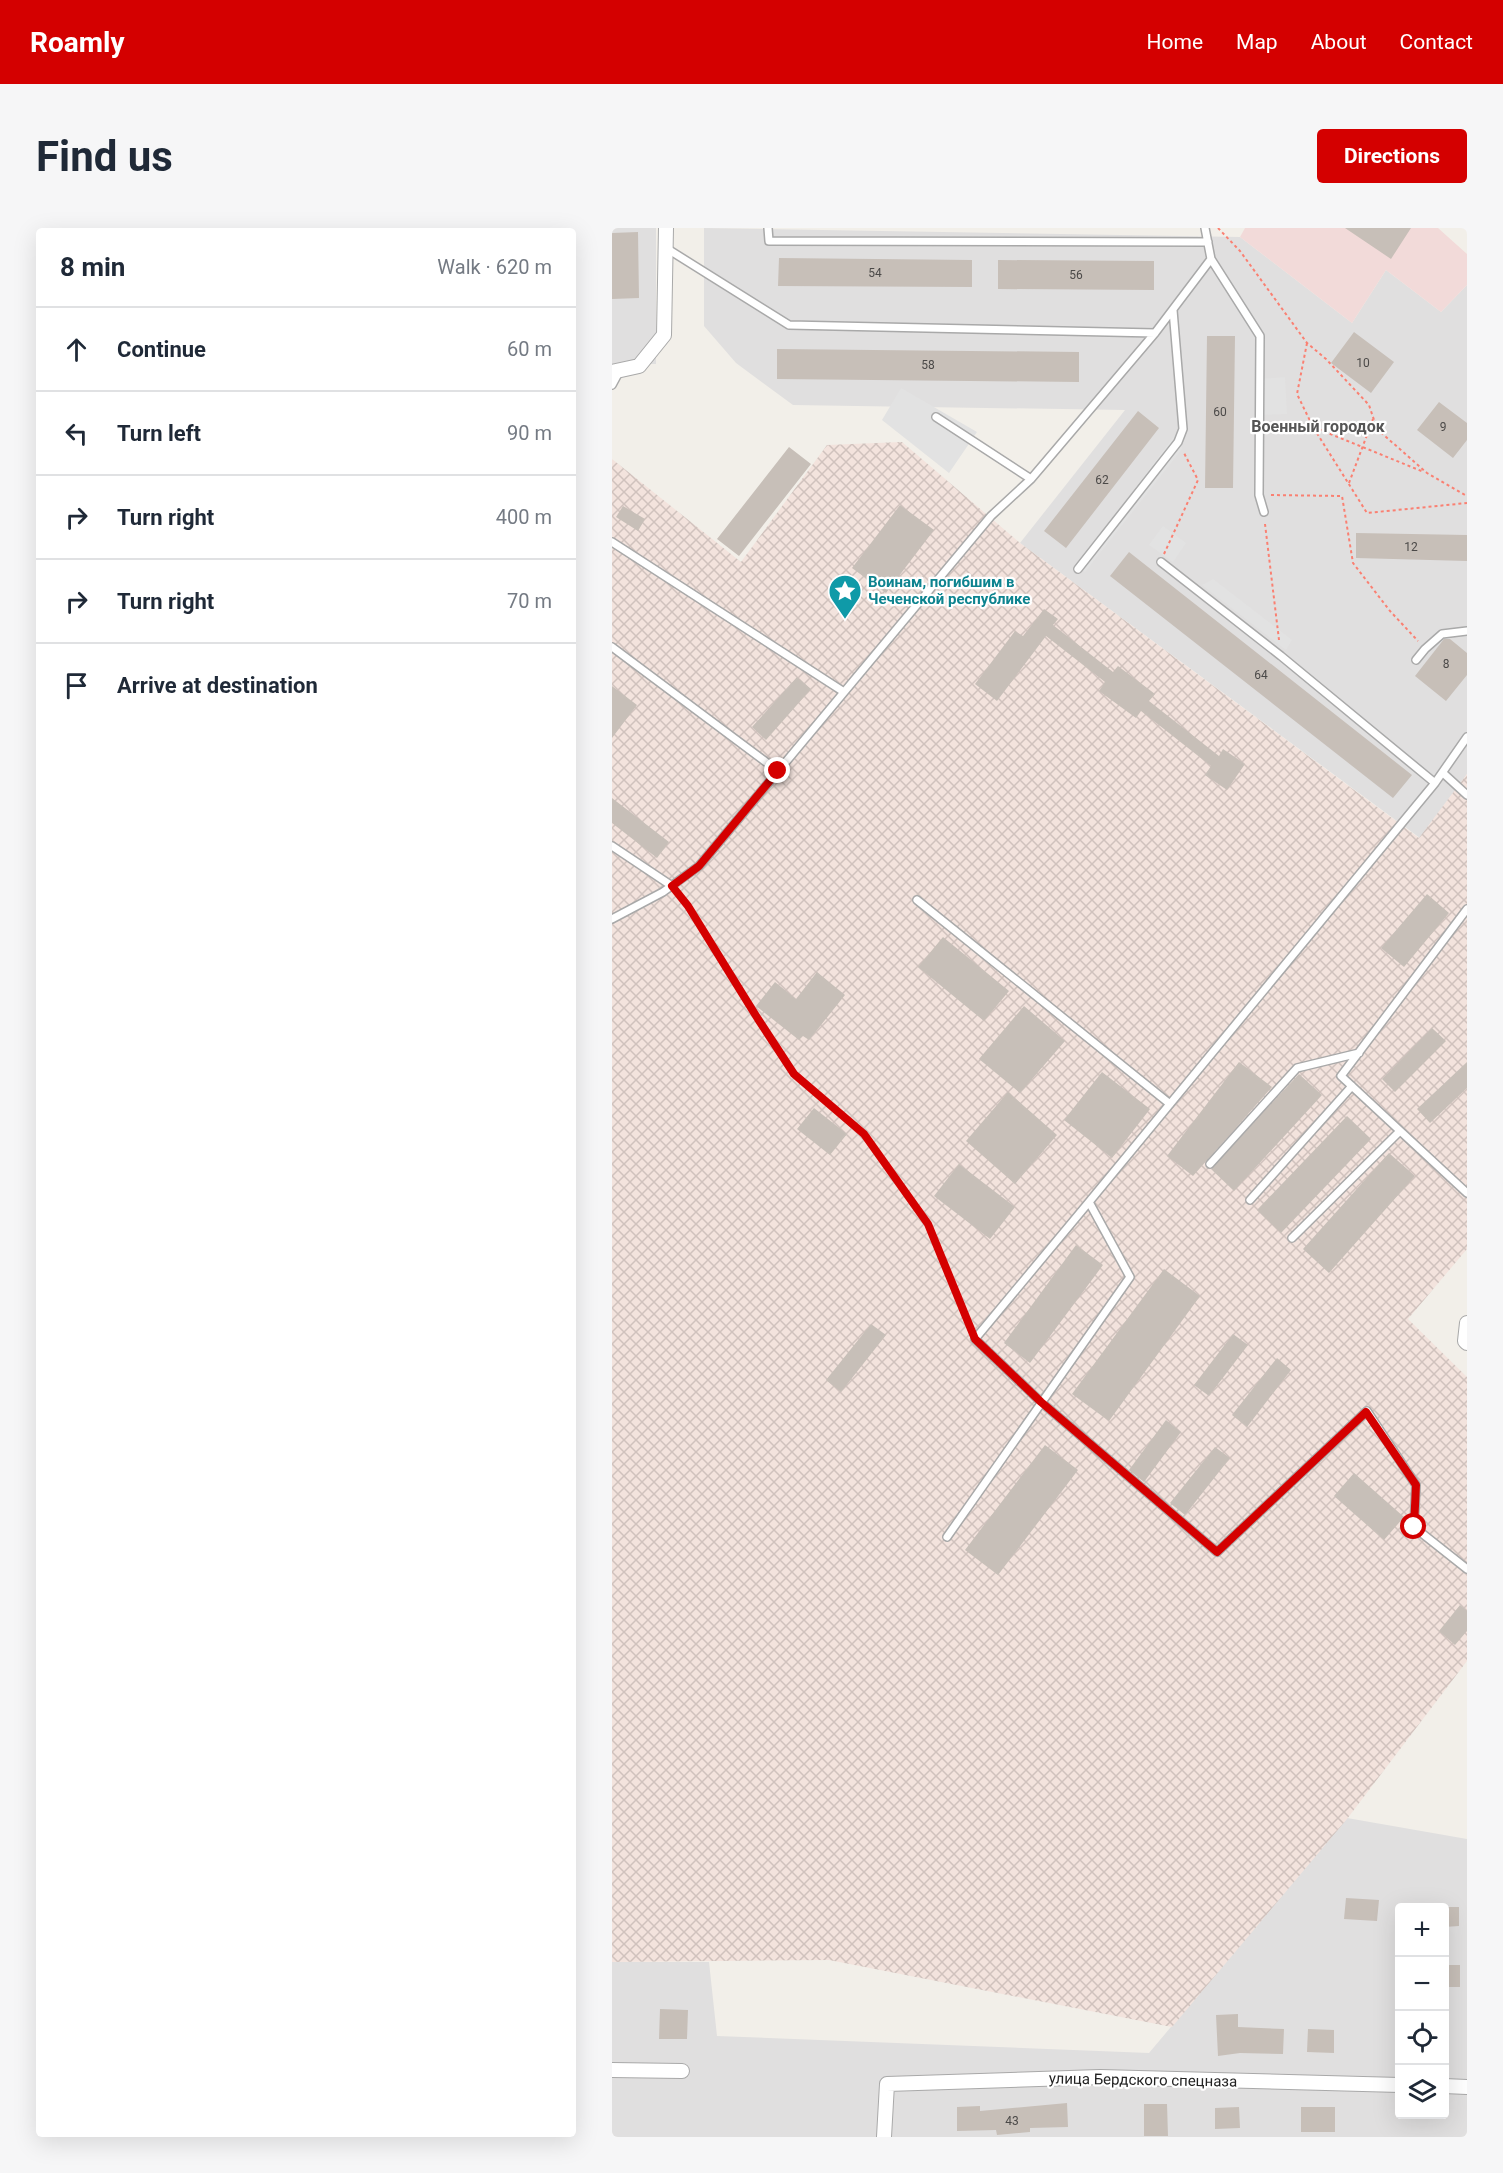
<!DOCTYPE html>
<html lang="en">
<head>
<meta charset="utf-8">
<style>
	body { margin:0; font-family:Roboto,sans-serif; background:#f6f6f7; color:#1f2937 }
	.controls { position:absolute; right:18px; bottom:18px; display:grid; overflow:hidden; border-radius:6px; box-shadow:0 6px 24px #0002 }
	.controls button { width:54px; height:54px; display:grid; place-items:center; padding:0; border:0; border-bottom:2px solid #e0e1e3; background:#fff; color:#1f2937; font:30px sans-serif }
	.stop { position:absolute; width:18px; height:18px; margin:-14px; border:4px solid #d40000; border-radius:50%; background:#fff }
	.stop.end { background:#d40000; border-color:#fff; box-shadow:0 2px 6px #0008 }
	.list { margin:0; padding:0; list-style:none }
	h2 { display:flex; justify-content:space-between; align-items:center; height:78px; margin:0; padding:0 24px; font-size:26px }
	h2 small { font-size:20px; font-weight:400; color:#747a83 }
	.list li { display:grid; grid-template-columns:39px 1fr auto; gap:18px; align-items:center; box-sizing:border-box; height:84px; padding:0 24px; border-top:2px solid #e0e1e3 }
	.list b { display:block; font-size:22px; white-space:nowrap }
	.list em { font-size:20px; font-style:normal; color:#747a83 }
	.icon { flex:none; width:33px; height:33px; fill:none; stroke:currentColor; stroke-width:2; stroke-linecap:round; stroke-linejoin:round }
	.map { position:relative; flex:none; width:855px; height:1909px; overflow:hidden; border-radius:6px }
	header { display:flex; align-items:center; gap:36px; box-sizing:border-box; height:84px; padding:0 30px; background:#d40000; color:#fff }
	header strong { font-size:28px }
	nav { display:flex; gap:33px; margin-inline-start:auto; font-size:21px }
	.intro { display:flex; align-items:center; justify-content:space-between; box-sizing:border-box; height:144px; padding:0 36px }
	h1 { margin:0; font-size:42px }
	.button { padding:15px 27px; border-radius:6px; background:#d40000; color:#fff; font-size:21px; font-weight:700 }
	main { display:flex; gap:36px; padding:0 36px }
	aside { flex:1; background:#fff; border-radius:6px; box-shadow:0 6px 24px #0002 }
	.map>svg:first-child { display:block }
	.residential { fill:#e0dfdf; fill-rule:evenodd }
	.commercial { fill:#f2dad9 }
	.military { fill:url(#military-cross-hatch) }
	.parking { fill:#e2e2e2 }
	.building { fill:#c7bfb8 }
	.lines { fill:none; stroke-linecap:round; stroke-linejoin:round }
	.service-casing { stroke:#a9a9a9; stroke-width:10 }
	.minor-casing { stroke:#a9a9a9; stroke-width:16 }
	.path { stroke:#fa8072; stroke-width:2; stroke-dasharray:3 3; stroke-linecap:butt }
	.service { stroke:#fff; stroke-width:7 }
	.minor { stroke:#fff; stroke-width:14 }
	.route { stroke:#d40000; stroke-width:8 }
	.labels { text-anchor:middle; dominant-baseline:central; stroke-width:4.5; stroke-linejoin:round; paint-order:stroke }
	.number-label { font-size:12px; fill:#4b4948 }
	.culture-label { font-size:15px; font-weight:bold; fill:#0d838f; stroke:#fff; text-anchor:start }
	.street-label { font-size:15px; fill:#222; stroke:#fff }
	.neighbourhood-label { font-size:16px; font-weight:bold; fill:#555; stroke:#fff }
</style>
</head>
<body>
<header>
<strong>Roamly</strong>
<nav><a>Home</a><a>Map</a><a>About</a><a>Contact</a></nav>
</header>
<div class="intro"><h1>Find us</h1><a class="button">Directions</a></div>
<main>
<aside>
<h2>8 min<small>Walk · 620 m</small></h2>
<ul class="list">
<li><svg class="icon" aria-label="ahead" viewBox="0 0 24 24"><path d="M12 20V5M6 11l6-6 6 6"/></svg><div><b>Continue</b></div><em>60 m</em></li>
<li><svg class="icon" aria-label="left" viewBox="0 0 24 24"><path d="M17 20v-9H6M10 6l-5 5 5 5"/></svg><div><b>Turn left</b></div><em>90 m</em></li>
<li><svg class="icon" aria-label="right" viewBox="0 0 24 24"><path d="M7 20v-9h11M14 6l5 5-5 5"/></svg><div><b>Turn right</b></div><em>400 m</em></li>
<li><svg class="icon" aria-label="right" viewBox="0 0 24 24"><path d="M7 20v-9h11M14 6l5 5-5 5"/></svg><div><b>Turn right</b></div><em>70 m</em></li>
<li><svg class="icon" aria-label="arrive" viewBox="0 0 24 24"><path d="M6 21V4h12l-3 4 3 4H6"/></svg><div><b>Arrive at destination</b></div></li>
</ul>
</aside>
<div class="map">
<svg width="855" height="1909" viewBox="0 0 855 1909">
	<defs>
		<pattern id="military-cross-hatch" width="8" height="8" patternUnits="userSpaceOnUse" patternTransform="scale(1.5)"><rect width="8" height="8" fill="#f3e3dd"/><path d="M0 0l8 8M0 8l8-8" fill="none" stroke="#d0c2bd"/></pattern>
	</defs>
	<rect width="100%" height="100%" fill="#f2efe9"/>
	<!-- residential -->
	<path class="residential" d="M0 0H44V136H0Z
		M92 0 628 9 740 95 774 42 829 84 855 57V546L808 610 408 315 513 182 181 177 124 135 92 98Z
		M735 1590 855 1611V1909H0V1734H97L105 1808 537 1825ZM788 1680H832V1886H788Z"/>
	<!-- commercial -->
	<path class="commercial" d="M633 0H826L855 26V57L829 84 774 42 740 95 628 9Z"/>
	<!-- military -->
	<path class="military" d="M290 214 408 315 807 610 855 546V1021L796 1091 855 1149V1433L735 1591 560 1799 217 1732 0 1734V231L129 334 215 217Z"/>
	<!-- parking -->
	<path class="parking" d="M673 149 675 186 646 187 644 151Z
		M289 160 365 204 337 245 270 192Z
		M566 203 570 221 473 344 464 338Z
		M551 298 574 315 561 334 537 317Z
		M601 351 680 412 674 422 590 357Z"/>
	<!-- building -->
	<path class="building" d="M733 0H799L779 31Z
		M26 4 27 70 0 71V5Z
		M167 30 360 32V59L166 58Z
		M386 32 542 33V62L386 61Z
		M742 104 782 134 759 165 719 135Z
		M595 108H623L621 260H593Z
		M165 121 467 124V154L165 151Z
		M827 174 855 195V212L841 230 805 202Z
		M526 183 547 200 454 320 432 303Z
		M177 219 199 236 127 328 105 311Z
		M288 277 322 302 274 365 240 340Z
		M11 278 33 291 26 303 4 289Z
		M744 305 855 307V333L744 330Z
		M517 324 800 547 781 570 498 348Z
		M432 381 446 391 441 397 501 444 506 438 543 466 537 473 607 528 611 521 633 536 615 562 593 547 599 538 529 483 524 490 487 463 493 454 434 408 385 473 363 456 403 403 411 408Z
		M832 411H838L855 425V447L834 473 803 448Z
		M185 449 199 461 154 512 140 499Z
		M0 458 25 477 0 510Z
		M0 570 57 614 45 630 0 595Z
		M815 666 837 685 792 739 769 720Z
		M331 709 397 763 372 793 306 739Z
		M205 744 233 767 197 812 191 808 187 812 144 778 163 754 184 771Z
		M412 778 453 813 408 865 367 831Z
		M820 800 834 813 783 864 770 851Z
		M627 834 660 859 581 948 555 928Z
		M855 834V860L818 895 805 881Z
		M490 844 538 881 500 930 452 892Z
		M687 846 710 867 622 963 599 941Z
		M396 864 445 907 403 956 354 913Z
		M202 880 235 906 218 927 185 901Z
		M735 888 759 911 669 1005 645 982Z
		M777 925 803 948 717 1045 691 1021Z
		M347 936 403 979 378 1011 322 968Z
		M464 1017 491 1037 418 1135 392 1115Z
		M552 1041 588 1068 497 1193 460 1166Z
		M259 1096 274 1107 229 1164 214 1152Z
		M621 1106 636 1117 597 1168 582 1157Z
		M665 1130 679 1142 635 1199 620 1187Z
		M554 1192 569 1204 532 1254 517 1242Z
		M433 1217 466 1242 386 1347 353 1322Z
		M603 1219 618 1230 573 1287 558 1275Z
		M742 1245 792 1289 772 1312 722 1268Z
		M848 1377 855 1383V1403L843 1417 827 1403Z
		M734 1670 767 1672 765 1693 732 1691Z
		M832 1679H847V1698L832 1699Z
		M832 1737H848V1759H832Z
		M48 1781 76 1782 75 1811H47Z
		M626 1786V1799L672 1801 671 1826 628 1825 606 1828 604 1787Z
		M696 1801 722 1802V1825L695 1824Z
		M455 1875 456 1899 418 1900V1904L385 1907 384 1902 345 1903V1879L368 1878V1883Z
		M532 1876H555L556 1908H532Z
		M627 1879 628 1900 603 1901V1880Z
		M689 1879H723V1904H689Z"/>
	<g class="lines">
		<!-- service casing -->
		<g class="service-casing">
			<path id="service" d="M156 0 157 13 596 14
				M54 20 177 97 543 105
				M599 31 648 108 647 267 652 284
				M0 157 7 144
				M324 189 419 251
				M0 314 232 464
				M549 334 669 428 823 555 855 509
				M466 341 566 214 571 201 561 82
				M0 419 166 543
				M804 432 813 421 830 406 855 403
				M831 545 855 567
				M0 618 60 658
				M305 672 558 876
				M855 681 729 848 855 965
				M0 691 51 664 87 638 379 288 419 251 543 105 599 31 593 0
				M598 936 685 840 747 825
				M638 972 740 858
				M477 974 363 1111 429 1174 605 1324 755 1183 804 1257 802 1299 855 1341
				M680 1010 788 903
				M335 1309 518 1049 477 974 823 555"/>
		</g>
		<!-- minor casing -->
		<g class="minor-casing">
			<path id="minor" d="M0 144 27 138 52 107 54 0
				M855 1095 853 1113 855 1115
				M0 1842 70 1843
				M832 1858 855 1859
				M272 1909 275 1856 488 1849 788 1857"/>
		</g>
		<!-- path -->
		<path class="path" d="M606 0 628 23 695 115 714 131 757 177 765 201 815 245 855 268
			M695 115 685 166 701 199 755 285 855 275
			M701 199 812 244
			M737 255 761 191
			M659 267 730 268 741 335 778 383 806 413
			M653 296 667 412
			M552 326 586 252 572 225
			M67 667 76 678 145 791 181 846 252 907 316 996 359 1100"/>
		<!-- service -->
		<use href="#service" class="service"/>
		<!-- minor -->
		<use href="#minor" class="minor"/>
	</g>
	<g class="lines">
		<!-- route -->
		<path class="route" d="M166 543 87 638 60 658 76 678 146 791 182 846 252 906 316 996 363 1111 429 1174 605 1324 754 1184 804 1257 802 1299"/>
	</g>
	<!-- icons -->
	<defs>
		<g id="sight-pin" transform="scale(1.725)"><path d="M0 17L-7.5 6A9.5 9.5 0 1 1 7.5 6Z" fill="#0f9aa8" stroke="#fff"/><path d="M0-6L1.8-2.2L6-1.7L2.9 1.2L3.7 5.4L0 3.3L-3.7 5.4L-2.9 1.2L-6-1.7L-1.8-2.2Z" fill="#fff"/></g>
	</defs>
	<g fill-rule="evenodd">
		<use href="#sight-pin" x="233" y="363"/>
	</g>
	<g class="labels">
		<!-- number labels -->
		<g class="number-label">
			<text x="263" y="45">54</text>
			<text x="464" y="47">56</text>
			<text x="751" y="135">10</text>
			<text x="316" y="137">58</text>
			<text x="608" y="184">60</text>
			<text x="831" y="199">9</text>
			<text x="490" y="252">62</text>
			<text x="799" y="319">12</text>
			<text x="834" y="436">8</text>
			<text x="649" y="447">64</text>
			<text x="400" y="1893">43</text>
		</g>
		<!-- culture labels -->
		<g class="culture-label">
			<text x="256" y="354">Воинам, погибшим в<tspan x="256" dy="17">Чеченской республике</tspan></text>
		</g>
		<!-- street labels -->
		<g class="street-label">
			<text transform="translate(531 1852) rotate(1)">улица Бердского спецназа</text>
		</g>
		<!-- neighbourhood labels -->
		<g class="neighbourhood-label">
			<text x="706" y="198">Военный городок</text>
		</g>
	</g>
</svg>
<div class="controls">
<button>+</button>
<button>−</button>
<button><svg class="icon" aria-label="locate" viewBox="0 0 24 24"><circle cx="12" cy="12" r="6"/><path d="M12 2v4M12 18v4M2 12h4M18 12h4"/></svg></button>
<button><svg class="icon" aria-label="layers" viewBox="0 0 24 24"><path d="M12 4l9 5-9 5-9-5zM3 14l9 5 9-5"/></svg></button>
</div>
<div class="stop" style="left:802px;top:1299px"></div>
<div class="stop end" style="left:166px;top:543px"></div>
</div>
</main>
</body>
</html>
